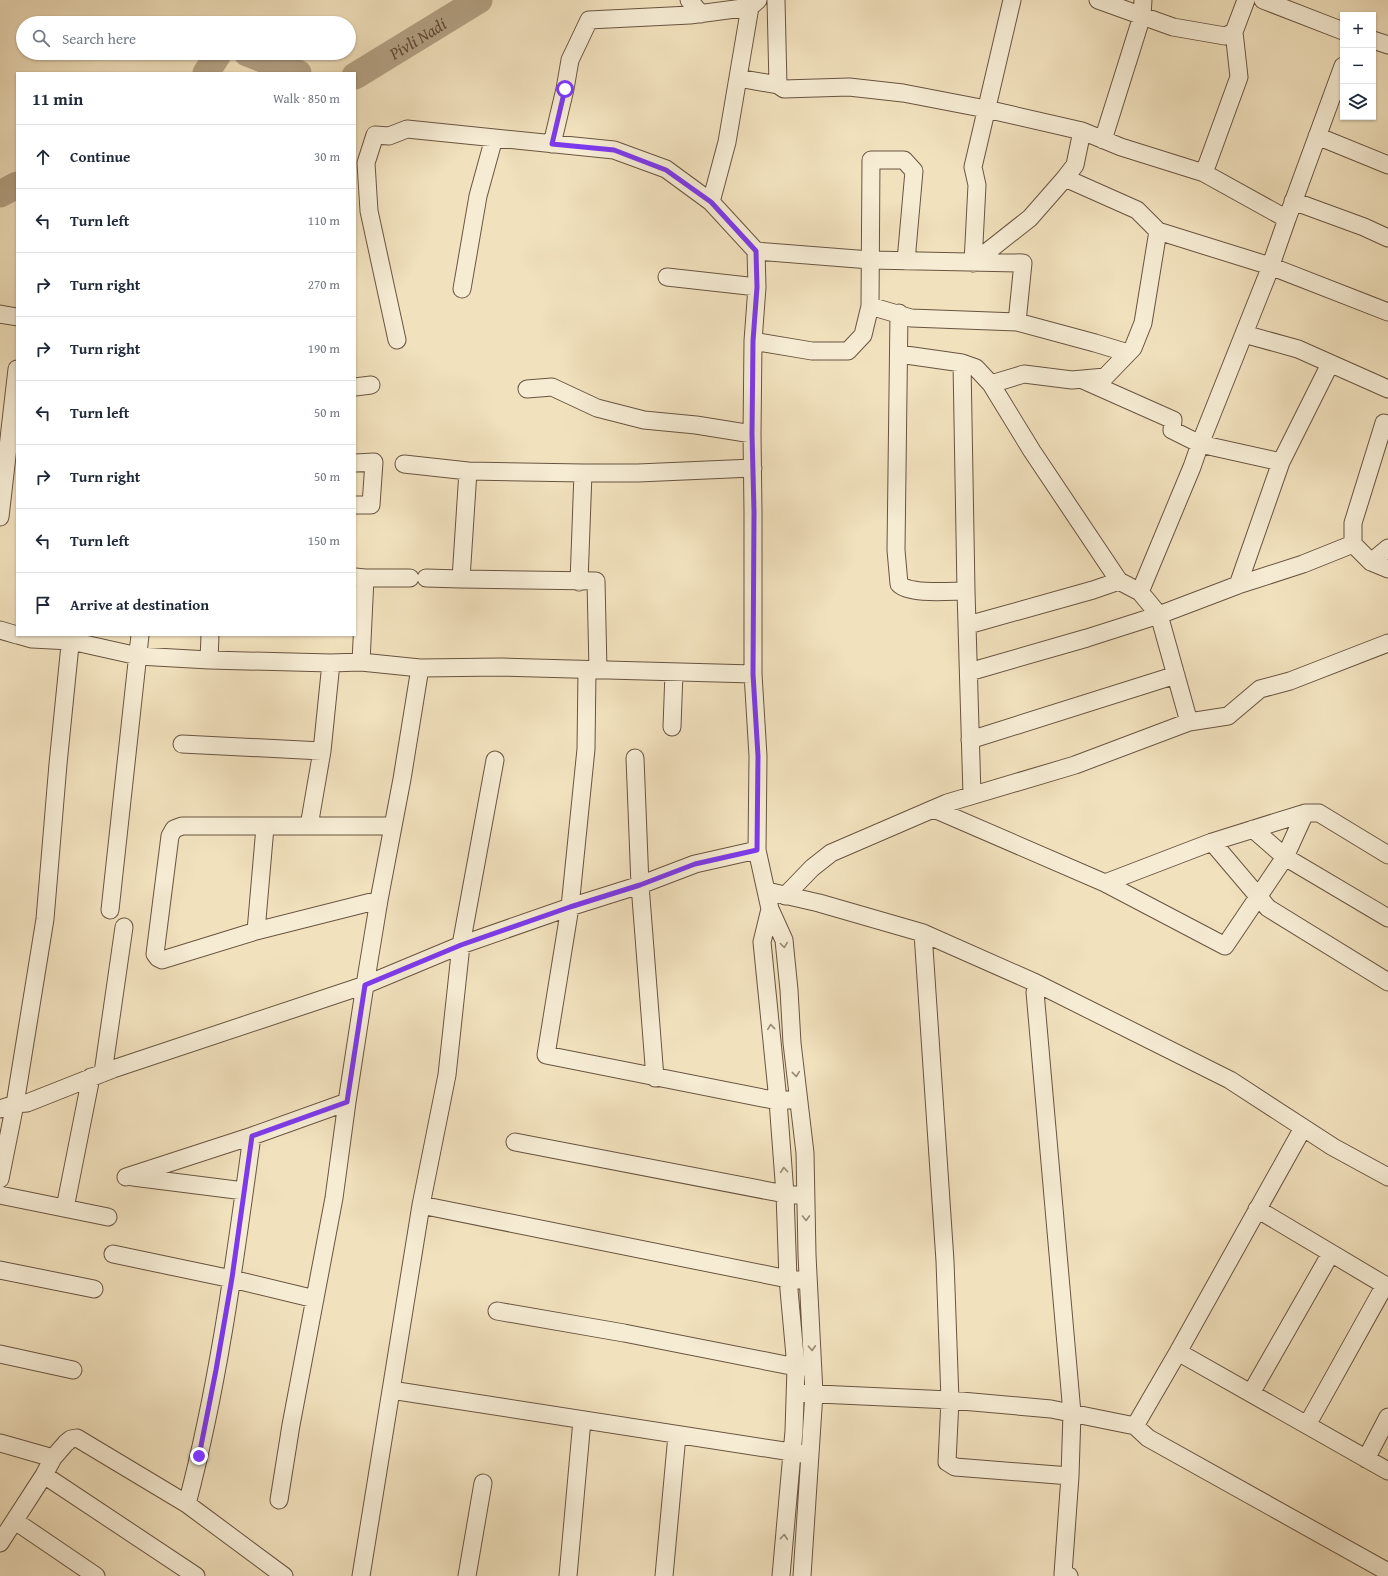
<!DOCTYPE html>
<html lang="en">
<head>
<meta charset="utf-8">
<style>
	body { margin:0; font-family:"Gentium Book Plus",serif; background:#f6f6f7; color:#1f2937 }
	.controls { position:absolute; right:12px; top:12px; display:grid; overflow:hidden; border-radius:0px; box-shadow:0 1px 3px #0004 }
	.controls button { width:36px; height:36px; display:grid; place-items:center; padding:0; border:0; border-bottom:1px solid #e0e1e3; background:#fff; color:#1f2937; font:20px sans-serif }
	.stop { position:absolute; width:12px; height:12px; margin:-9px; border:3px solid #7c3aed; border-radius:50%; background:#fff }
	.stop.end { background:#7c3aed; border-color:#fff; box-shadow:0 1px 4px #0008 }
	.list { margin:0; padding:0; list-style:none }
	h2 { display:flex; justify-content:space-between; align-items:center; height:52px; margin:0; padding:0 16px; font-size:17px }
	h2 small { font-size:13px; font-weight:400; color:#747a83 }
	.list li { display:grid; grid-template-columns:26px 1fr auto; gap:12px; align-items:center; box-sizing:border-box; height:64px; padding:0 16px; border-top:1px solid #e0e1e3 }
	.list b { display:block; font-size:15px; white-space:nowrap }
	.list em { font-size:13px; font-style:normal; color:#747a83 }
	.icon { flex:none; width:22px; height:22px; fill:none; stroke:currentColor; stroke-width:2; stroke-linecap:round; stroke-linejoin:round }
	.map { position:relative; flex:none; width:1388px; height:1576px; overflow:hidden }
	.search { position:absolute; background:#fff; box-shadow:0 1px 3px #0004; left:16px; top:16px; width:340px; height:44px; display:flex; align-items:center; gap:10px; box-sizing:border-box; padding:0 14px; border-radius:22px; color:#747a83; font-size:15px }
	.panel { position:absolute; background:#fff; box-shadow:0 1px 3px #0004; left:16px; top:72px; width:340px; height:564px; border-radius:0px }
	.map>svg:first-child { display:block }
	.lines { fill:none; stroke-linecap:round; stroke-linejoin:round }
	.river { stroke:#b3a184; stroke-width:27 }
	.minor-casing { stroke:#695440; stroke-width:19 }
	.minor { stroke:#f6ecd4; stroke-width:17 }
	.oneway { stroke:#998875 }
	.route { stroke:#7c3aed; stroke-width:5 }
	.labels { text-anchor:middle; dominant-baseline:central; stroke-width:3; stroke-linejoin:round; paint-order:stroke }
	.water-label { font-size:17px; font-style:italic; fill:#604a37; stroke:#f6ecd4 }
</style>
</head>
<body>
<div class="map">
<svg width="1388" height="1576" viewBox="0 0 1388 1576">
	<rect width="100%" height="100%" fill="#f1e1bd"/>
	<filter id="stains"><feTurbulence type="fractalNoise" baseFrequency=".005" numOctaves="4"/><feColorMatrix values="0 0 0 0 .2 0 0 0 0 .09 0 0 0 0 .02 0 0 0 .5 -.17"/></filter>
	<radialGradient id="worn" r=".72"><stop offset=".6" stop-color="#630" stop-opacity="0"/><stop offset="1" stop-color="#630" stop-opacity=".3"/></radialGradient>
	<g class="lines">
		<!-- river -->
		<g class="river">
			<path d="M247 53 298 73"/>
			<path d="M206 73 219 53"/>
			<path id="s1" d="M355 76 479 0"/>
			<path d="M0 194 17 185"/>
		</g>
		<!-- minor casing -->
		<g class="minor-casing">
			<path id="minor" d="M689 0 701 14
				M776 0 778 85 784 89 849 87 903 93 986 109 1082 131 1121 147 1204 173 1287 219 1267 276 1200 444 1192 467 1140 592 1119 581
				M1098 0 1173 27 1225 36 1234 32 1246 0
				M1263 0 1343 31
				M1373 40 1388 45
				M738 78 778 85
				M1317 136 1388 165
				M1103 140 1142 16 1143 0
				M552 144 565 89 570 60 589 20 690 15 750 7
				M1204 173 1239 77 1234 32
				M1065 178 1137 210 1158 231
				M1293 201 1364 227 1388 238
				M711 202 727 142 750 7 758 0
				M1287 219 1343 66
				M756 251 870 260 1023 263 1017 322 1095 343 1128 353
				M906 261 914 171 904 160H871L870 306 911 318 1017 322
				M973 263 977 185 973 167 1012 0
				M973 263 1030 218 1065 178 1075 165 1082 131
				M667 277 757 287
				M462 289 478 196 494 138
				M899 313 896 550 899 584C910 595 950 591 966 591
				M0 314 17 317
				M1244 334 1298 349 1388 389
				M397 340 369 211 366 163 375 135 389 136 407 129 614 150 666 169 711 202 756 251 757 287 753 341 752 434 753 512V674
				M753 341 812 351H848L863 335 870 306
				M899 354 962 363
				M1083 380 1173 420 1172 430 1200 444 1281 462 1330 364
				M991 384 1024 374 1072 380 1105 377 1133 348 1143 323 1158 231 1270 266 1388 312
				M355 387 371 385
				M527 389 552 387 597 408 644 420 696 425 752 434
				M1384 423 1353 523V544L1371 562 1388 569
				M355 463 374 462 371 505H355
				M404 464 468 471 583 473H638L753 468
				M0 517 17 369
				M1371 562 1388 548
				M355 577 365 578 361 662
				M365 578H410
				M426 578 461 579 468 471
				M461 579 596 581 598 670
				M579 582 583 473
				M1238 585 1281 462
				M1140 592 1159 615 1189 722
				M968 625 1093 590 1119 581 1032 451 991 384 976 368 962 363 966 591 972 795
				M0 630 17 635
				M18 635 32 639 71 641 138 656 209 660 331 663 361 662 420 668 402 779 379 900 365 985 347 1102 334 1198 291 1425 279 1500
				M209 660 210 635
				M420 668 502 667 753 674 758 756 757 850 770 909 784 940 789 990 792 1043 805 1153 807 1255 814 1393 802 1576
				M587 670 586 749 570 907 546 1055 778 1101 788 1100
				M969 672 1087 638 1159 615 1238 585 1303 564 1353 544
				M672 727 674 672
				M970 740 1176 675
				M182 744 322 751 331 663
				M635 758 640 885 655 1078
				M934 809 1105 883 1212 842 1305 813H1319L1388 855
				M309 826 322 751
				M1253 829 1285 857 1388 918
				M1212 842 1268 908 1388 982
				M1105 883 1225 946 1285 857 1305 813
				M767 891 819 903 923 933 1036 983 1230 1080 1333 1147 1388 1177
				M785 896 812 868 831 853 947 803 1075 765 1189 722 1228 716 1260 689 1290 681 1388 643
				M379 900 256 931 162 960 158 958 155 954 170 836 174 829 182 826H393
				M770 909 762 942 778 1101 785 1194 788 1279 796 1367 794 1431 781 1576
				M110 910 140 635
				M256 931 265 827
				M923 933 945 1261 950 1400 947 1462 955 1467 1070 1476
				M1035 992 1072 1413 1070 1476 1063 1574 1069 1576
				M103 1073 124 927
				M0 1109 15 1104 27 1103 113 1069 365 985 461 945 570 907 640 885 695 864 757 850
				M515 1142 785 1194 796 1195
				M126 1177 252 1136
				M133 1177 244 1191
				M0 1179 15 1104 45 919 58 764 71 635
				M0 1195 108 1217
				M421 1205 788 1279 799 1280
				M65 1208 91 1077
				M1257 1209 1388 1287
				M113 1254 232 1279 315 1299
				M0 1270 94 1289
				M497 1311 624 1333 796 1367H806
				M1178 1352 1388 1471
				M0 1354 73 1370
				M391 1390 804 1454
				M796 1393 950 1400 1051 1409 1135 1426 1178 1352 1303 1128
				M1251 1393 1331 1253
				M1307 1425 1385 1285
				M1135 1426 1148 1438 1388 1572
				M0 1443 53 1458
				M1366 1459 1388 1417
				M44 1475 196 1576
				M187 1504C219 1383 235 1259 252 1136L347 1102
				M15 1521 96 1576
				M0 1543 44 1475 53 1458 66 1443 71 1439 77 1438 187 1504 284 1576
				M361 1576 421 1205 447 1075 461 945 495 760
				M467 1576 483 1483
				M568 1576 582 1420
				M664 1576 677 1435"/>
		</g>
		<!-- minor -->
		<use href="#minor" class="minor"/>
	</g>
	<!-- one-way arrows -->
	<defs><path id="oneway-chevron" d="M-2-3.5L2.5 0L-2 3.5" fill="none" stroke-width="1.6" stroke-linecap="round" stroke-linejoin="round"/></defs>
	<g class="oneway">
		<use href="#oneway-chevron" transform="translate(784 945) rotate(82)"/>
		<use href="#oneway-chevron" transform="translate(771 1027) rotate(-96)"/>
		<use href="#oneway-chevron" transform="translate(796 1074) rotate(84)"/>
		<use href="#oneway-chevron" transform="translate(784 1170) rotate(-94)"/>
		<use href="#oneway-chevron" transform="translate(806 1218) rotate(89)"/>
		<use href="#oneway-chevron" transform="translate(812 1348) rotate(87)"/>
		<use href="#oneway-chevron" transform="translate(784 1537) rotate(-85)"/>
	</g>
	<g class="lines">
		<!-- route -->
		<path class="route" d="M199 1456 216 1370 232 1278 252 1136 347 1102 365 985 461 945 570 907 640 885 695 864 757 850 758 756 753 674 754 512 752 434 753 341 757 287 756 251 711 202 666 170 614 150 552 144 565 89"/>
	</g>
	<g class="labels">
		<!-- water labels -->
		<g class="water-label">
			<text stroke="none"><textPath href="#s1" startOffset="73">Pivli Nadi</textPath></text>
		</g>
	</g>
	<rect width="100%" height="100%" filter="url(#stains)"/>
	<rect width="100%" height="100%" fill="url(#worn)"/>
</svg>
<div class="controls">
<button>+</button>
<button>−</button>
<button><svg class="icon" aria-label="layers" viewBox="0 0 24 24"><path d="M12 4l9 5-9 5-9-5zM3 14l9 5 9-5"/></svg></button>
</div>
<div class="stop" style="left:565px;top:89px"></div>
<div class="stop end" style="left:199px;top:1456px"></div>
<div class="search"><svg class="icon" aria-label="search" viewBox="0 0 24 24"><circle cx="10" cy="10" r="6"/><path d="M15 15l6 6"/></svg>Search here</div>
<section class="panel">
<h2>11 min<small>Walk · 850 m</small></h2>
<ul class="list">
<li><svg class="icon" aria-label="ahead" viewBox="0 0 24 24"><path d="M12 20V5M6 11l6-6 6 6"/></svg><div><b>Continue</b></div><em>30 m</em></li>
<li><svg class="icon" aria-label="left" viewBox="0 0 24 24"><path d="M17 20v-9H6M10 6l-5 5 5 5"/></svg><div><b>Turn left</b></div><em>110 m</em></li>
<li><svg class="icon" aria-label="right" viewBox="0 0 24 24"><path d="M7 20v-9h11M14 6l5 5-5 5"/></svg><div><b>Turn right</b></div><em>270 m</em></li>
<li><svg class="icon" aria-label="right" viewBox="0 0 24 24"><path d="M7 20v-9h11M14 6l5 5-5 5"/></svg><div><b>Turn right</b></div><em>190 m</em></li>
<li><svg class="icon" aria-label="left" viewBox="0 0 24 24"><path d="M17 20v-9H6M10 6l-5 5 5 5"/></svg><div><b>Turn left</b></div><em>50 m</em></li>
<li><svg class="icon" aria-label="right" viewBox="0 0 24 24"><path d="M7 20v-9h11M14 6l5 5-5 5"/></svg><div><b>Turn right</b></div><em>50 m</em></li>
<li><svg class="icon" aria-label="left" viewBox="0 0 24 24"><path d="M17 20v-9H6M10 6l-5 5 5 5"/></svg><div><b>Turn left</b></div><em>150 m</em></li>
<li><svg class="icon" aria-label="arrive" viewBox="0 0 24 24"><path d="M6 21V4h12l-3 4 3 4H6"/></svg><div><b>Arrive at destination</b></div></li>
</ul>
</section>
</div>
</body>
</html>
